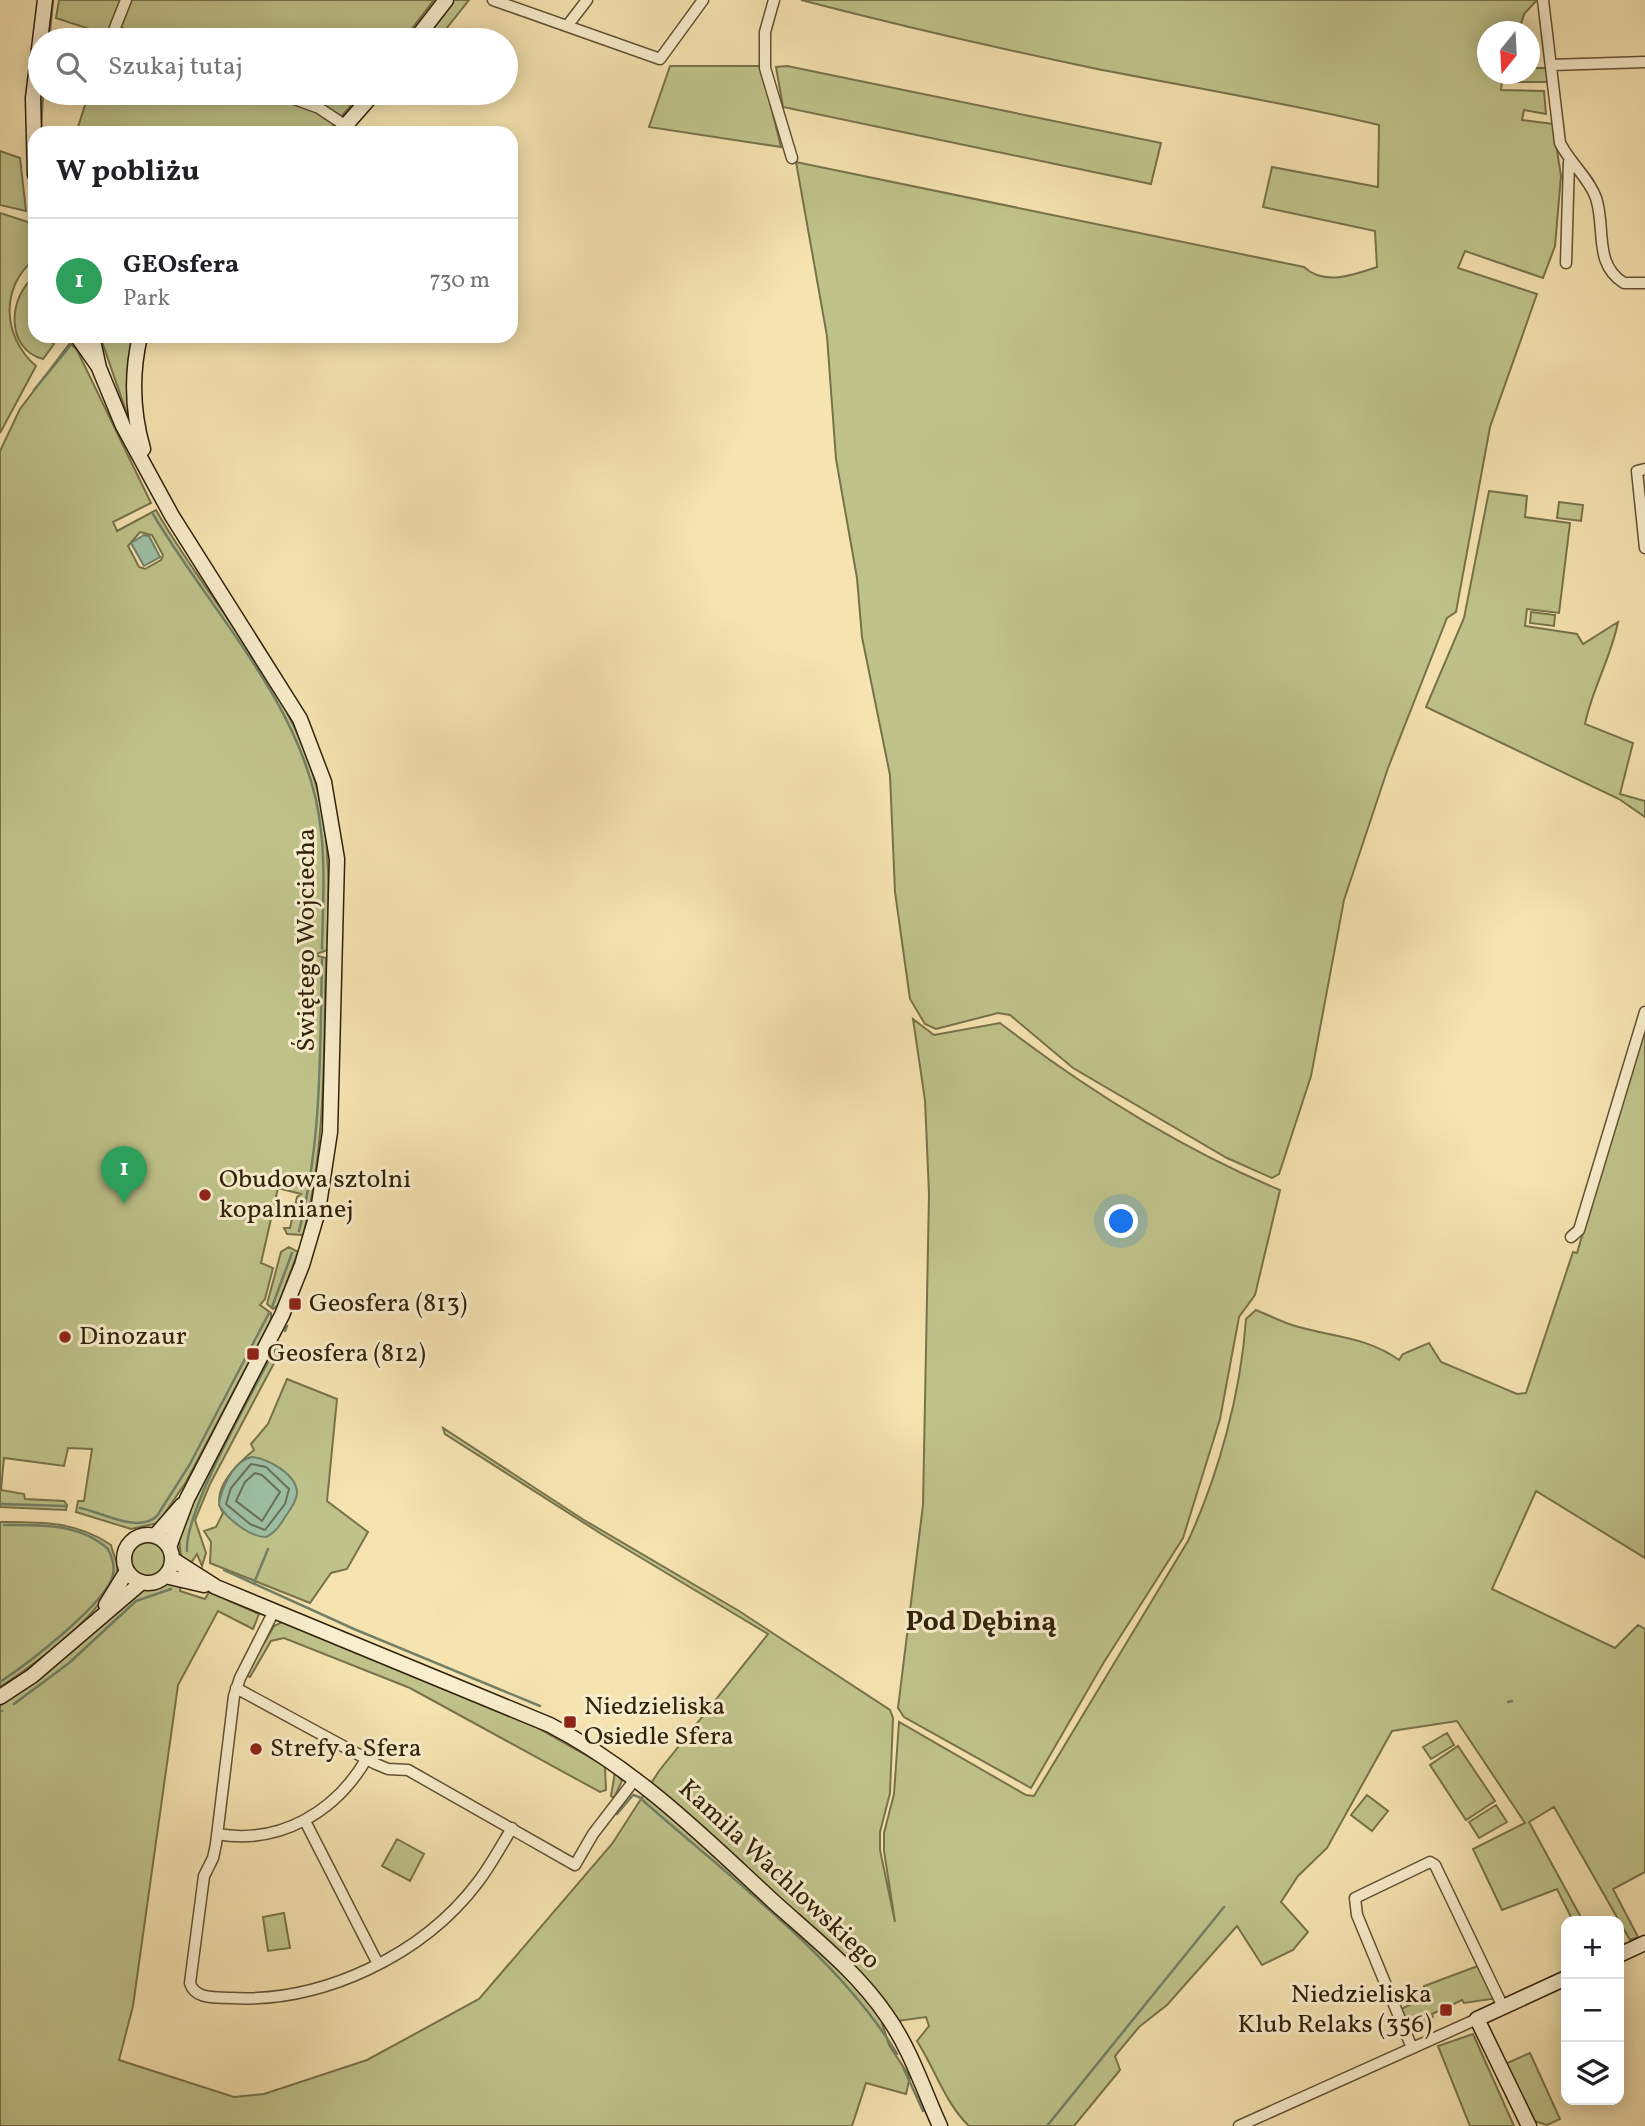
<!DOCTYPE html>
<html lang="pl">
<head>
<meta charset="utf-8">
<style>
	body { margin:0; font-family:Vollkorn,serif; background:#f2f2f2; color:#202124 }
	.controls { position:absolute; right:21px; bottom:21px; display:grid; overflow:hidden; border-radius:14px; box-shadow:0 4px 18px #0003 }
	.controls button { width:63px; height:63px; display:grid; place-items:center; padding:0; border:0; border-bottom:2px solid #e0e0e0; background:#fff; color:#202124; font:35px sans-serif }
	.compass { position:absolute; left:1477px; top:21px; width:63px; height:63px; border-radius:50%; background:#fff; box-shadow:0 4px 18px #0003; rotate:198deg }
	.you { position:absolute; left:1122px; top:1222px; width:24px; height:24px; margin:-18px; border:5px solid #fff; border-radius:50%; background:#1a73e8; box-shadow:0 0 0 10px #1a73e833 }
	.badge { display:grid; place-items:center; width:46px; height:46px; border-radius:50%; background:#b45309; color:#fff; font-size:23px; font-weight:700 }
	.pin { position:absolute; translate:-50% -58px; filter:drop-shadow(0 2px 4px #0008) }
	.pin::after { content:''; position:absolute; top:37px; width:24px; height:21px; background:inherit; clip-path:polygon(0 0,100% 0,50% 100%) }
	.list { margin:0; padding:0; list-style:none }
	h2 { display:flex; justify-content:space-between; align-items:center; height:91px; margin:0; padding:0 28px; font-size:30px }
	h2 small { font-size:23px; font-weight:400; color:#757577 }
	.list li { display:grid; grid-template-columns:46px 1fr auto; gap:21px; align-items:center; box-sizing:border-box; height:126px; padding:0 28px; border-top:2px solid #e0e0e0 }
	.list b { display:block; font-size:26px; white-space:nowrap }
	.list p { margin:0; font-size:23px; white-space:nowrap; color:#757577 }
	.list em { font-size:23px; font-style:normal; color:#757577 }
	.icon { flex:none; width:38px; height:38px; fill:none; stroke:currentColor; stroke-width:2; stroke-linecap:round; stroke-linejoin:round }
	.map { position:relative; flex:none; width:1645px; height:2126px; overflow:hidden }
	.search { position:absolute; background:#fff; box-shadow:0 4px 18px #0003; left:28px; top:28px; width:490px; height:77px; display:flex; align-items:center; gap:18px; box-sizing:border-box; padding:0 24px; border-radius:38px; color:#757577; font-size:26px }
	.panel { position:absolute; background:#fff; box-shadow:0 4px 18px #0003; left:28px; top:126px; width:490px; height:217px; border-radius:21px }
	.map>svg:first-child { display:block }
	.green { fill:#bfc38a; stroke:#78724a; stroke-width:2; fill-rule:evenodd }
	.water { fill:#9dbfa5; stroke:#728067; stroke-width:2 }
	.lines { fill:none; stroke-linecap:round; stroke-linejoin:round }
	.shore { stroke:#677058; stroke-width:2 }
	.stream { stroke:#728067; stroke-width:2.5 }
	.street-casing { stroke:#625234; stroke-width:13 }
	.secondary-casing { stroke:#31210a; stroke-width:17 }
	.street { stroke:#f8edcc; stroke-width:10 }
	.secondary { stroke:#f8edcc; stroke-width:14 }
	.poi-dot { fill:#8f2418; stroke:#f8edcc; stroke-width:2.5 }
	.labels { text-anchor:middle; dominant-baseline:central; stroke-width:6; stroke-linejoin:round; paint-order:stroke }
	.street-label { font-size:26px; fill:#31210a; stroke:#f8edcc }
	.poi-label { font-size:26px; fill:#31210a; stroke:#f8edcc; text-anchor:start }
	.neighbourhood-label { font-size:28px; font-weight:bold; fill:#31210a; stroke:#f8edcc }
</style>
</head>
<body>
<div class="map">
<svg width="1645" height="2126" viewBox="0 0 1645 2126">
	<rect width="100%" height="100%" fill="#f5e3b0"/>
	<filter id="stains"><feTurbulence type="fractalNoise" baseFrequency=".00286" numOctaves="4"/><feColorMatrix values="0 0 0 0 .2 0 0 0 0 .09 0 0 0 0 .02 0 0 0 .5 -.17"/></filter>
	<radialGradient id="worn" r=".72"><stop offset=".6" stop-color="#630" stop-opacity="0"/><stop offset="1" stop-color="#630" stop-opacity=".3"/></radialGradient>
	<!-- green -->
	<path class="green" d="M59 0H434L403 40H106L102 33 56 18Z
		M453 0H469L442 34 436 31 428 40H422Z
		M801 0H1537L1524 14 1519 31 1488 32V74H1530V68H1547L1549 82H1502L1501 90 1544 91 1546 114 1524 110 1522 120 1553 124 1561 176 1555 246 1543 278 1465 251 1458 268 1537 294 1490 427 1456 612 1447 618 1388 768 1344 900 1311 1076 1279 1174 1272 1178 1227 1158 1073 1068 1010 1015 998 1013 936 1029 925 1024 910 999 895 892 890 775 862 637 857 578 836 459 827 336 796 162 1304 267C1324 286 1354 275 1377 267L1375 231 1263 207 1272 167 1378 187 1379 125C1287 103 1195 88 1102 70 1001 49 901 26 801 0Z
		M670 66H761L781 147 649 127Z
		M787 66 1161 143 1151 184 783 107 776 67Z
		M89 93H362L327 133H76Z
		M0 151 20 158 26 211 0 205Z
		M0 213 31 223 35 259C0 286 2 337 36 366L0 433Z
		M35 276V336H44L54 344 43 359C5 349 8 297 35 276Z
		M100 336H135L133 431Z
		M70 343 77 350 151 503 113 522 117 531 156 510C207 601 288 682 316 785 331 839 329 895 327 950L314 955 326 958C323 1051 327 1145 303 1235L287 1234 284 1228H290L297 1197 301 1194 278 1188 261 1263 273 1268 265 1299 260 1305 271 1313V1320L186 1482 158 1523 131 1529 76 1512 78 1501H84L92 1449 68 1448 64 1466 4 1458 1 1490 24 1494 25 1499 64 1501 67 1505 66 1510 0 1507V451L20 409ZM140 532 152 535 163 555 161 560 145 569 139 567 128 546Z
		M1489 491 1527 496 1525 517 1570 523 1559 613 1527 609 1525 626 1577 634 1583 644 1618 622C1611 658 1592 689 1585 724L1633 743 1620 794 1645 801V817L1619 799 1426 707 1464 618Z
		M1559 502 1583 505 1581 521 1557 518Z
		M1531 612 1555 615 1554 626 1530 623Z
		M913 1019 934 1035 1000 1023C1086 1089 1180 1148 1280 1190L1255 1295 1239 1317 1220 1419 1183 1538 1104 1662 1031 1788 904 1717 898 1708 923 1505 929 1194 925 1100Z
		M1645 1024V1558L1536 1491 1492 1589 1615 1648 1638 1625 1645 1629V1872L1613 1889 1638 1937 1630 1940 1554 1807 1529 1822 1583 1921H1573L1557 1889 1502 1910 1473 1849 1525 1823 1457 1721 1392 1731 1327 1848 1298 1876 1281 1902 1308 1932 1293 1950 1262 1965 1237 1926 1167 2005 1139 2027 1115 2056 1120 2070 1074 2126H969C945 2103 935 2069 917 2041L929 2026 926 2017 882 2023 889 2045 910 2077 906 2094 866 2083 852 2126H0V1706L145 1587C158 1587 168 1581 181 1583L180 1591 205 1599 209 1592 259 1614 253 1629 218 1611 178 1685 133 2006 119 2060 234 2097 264 2094 367 2060 479 1999 612 1844 659 1771 768 1634 603 1535 445 1434 443 1428 584 1520 739 1611 890 1710 893 1718 890 1793 880 1832V1850L895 1922 884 1851V1833L894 1794 899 1722 1026 1795 1034 1796 1188 1541C1219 1474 1241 1392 1246 1319L1256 1310C1268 1315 1280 1321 1292 1325 1330 1337 1366 1336 1399 1360L1403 1354 1429 1343 1441 1362 1517 1394 1526 1393 1573 1252 1577 1253Z
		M289 1247 298 1252 278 1305 273 1309 267 1304 281 1252Z
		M277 1341 282 1348 210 1484 195 1520 206 1553 202 1566 197 1554 191 1563 181 1556 178 1530Z
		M287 1379 337 1399 327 1501 368 1532 347 1569 331 1573 310 1603 210 1563 211 1542 204 1531 216 1527 223 1513C209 1490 237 1464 254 1450L251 1444 268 1424Z
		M0 1522C40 1522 76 1521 111 1545 113 1555 120 1565 116 1576 103 1614 34 1665 0 1687Z
		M131 1559a17 17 0 1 1 34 0a17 17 0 1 1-34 0Z
		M282 1622 536 1727 605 1766 606 1790 600 1792 410 1688 284 1638 271 1641 250 1677 246 1675 274 1626Z
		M1447 1733 1454 1745 1431 1759 1423 1747Z
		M1458 1746 1495 1801 1466 1820 1430 1765Z
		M615 1772 622 1781 614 1798 611 1796Z
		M1367 1795 1388 1811 1372 1831 1351 1815Z
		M1496 1805 1507 1822 1479 1838 1469 1822Z
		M397 1839 424 1854 410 1881 382 1866Z
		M284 1913 290 1948 268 1951 263 1917Z
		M1483 1964 1498 1998 1464 2003 1462 2000 1432 2014 1433 2017 1404 2041 1393 2013 1428 1996 1424 1986Z
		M1473 2034 1514 2126H1470L1438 2046Z
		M1530 2053 1560 2119 1547 2125 1534 2121 1505 2064Z"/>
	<!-- water -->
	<path class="water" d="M144 535 149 536 160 557 144 566 131 543Z
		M252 1457C268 1459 297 1474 297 1493 297 1501 290 1510 285 1517 280 1526 275 1533 266 1537 250 1537 227 1519 219 1505 221 1488 234 1460 252 1457Z"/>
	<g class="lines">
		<!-- shore -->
		<path class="shore" d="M251 1464 266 1467 289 1489 285 1504 265 1530 250 1524 226 1504 231 1488Z
			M255 1473 262 1475 280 1492 262 1521 236 1501 245 1482Z"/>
		<!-- stream -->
		<path class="stream" d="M49 40 53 0
			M41 128 43 93
			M34 390 70 346
			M153 514C208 607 292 693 316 800 327 850 323 899 322 949
			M299 1231C322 1142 320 1050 322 959
			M272 1307 292 1253
			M285 1331 287 1326
			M0 1504 65 1506
			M80 1508C102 1512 138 1534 157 1516L190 1464 269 1313
			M187 1551C184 1511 256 1386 277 1345
			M224 1570 354 1629 540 1706
			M254 1583 268 1549
			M0 1682C26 1665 106 1604 113 1575 115 1566 112 1557 108 1549 79 1523 40 1525 4 1525
			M1508 1702 1512 1701
			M14 1704 69 1663 136 1601 171 1589
			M0 1712 2 1711
			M617 1814 633 1795 639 1797C723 1872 840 1958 897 2054
			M903 2067 923 2111
			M1047 2126 1224 1907"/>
		<!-- street casing -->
		<g class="street-casing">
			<path id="street" d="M126 0 114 30 135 40
				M493 0 660 59 703 0
				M774 0 765 32V68L792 158
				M1543 0 1560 143C1570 163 1589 178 1596 198 1606 228 1593 264 1624 283H1645
				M567 26 587 0
				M1551 65 1645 62
				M278 93 319 108 346 126
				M1566 263 1569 162
				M1645 469 1637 471 1645 548
				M1571 1237 1579 1230 1645 1012
				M274 1611 240 1678 234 1696 216 1844 213 1858 204 1876 190 1983C195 2000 216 1997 231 1998 323 2003 423 1955 478 1882 491 1865 501 1846 512 1828
				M236 1688 376 1764 388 1769 408 1770 575 1865 593 1834 636 1778
				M305 1821 378 1964
				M217 1834C280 1845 336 1812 367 1758
				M1412 2048 1357 1915 1355 1898 1430 1862 1435 1865 1503 2007
				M1239 2126 1477 2019"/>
		</g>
		<!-- secondary casing -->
		<g class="secondary-casing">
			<path id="secondary" d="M415 40 446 0
				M339 133 374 93
				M35 175 33 98 45 0
				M77 336 98 366
				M92 336 99 368 123 426 172 516 300 719 324 782 337 859 330 1132 318 1211 302 1265 282 1315 187 1499 169 1547
				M140 336C131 375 132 411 143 449
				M124 1559a24 24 0 1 1 48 0a24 24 0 1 1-48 0Z
				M155 1536 182 1505
				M172 1559 216 1587 550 1725C637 1770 704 1837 775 1903 814 1938 857 1972 887 2016 911 2050 923 2089 940 2126
				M165 1576 204 1585
				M106 1605 127 1571
				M0 1697 32 1676 142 1582
				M1619 1955 1645 1943
				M1529 2126 1477 2019 1566 1978"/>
		</g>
		<!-- street -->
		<use href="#street" class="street"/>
		<!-- secondary -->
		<use href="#secondary" class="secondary"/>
	</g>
	<!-- markers -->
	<g class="poi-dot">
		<circle cx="205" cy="1195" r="7"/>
		<rect x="288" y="1297" width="14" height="14" rx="3.5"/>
		<circle cx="65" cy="1337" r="7"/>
		<rect x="246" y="1347" width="14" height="14" rx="3.5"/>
		<rect x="563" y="1715" width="14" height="14" rx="3.5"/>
		<circle cx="256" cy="1749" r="7"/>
		<rect x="1439" y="2003" width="14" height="14" rx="3.5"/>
	</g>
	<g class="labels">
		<!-- street labels -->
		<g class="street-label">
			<text transform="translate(307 940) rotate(-90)">Świętego Wojciecha</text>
			<text transform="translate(779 1875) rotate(43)">Kamila Wachlowskiego</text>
		</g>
		<!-- poi labels -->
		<g class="poi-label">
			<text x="219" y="1180">Obudowa sztolni<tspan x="219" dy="30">kopalnianej</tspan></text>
			<text x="309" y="1304">Geosfera (813)</text>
			<text x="79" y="1337">Dinozaur</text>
			<text x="267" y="1354">Geosfera (812)</text>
			<text x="584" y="1707">Niedzieliska<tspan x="584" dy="30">Osiedle Sfera</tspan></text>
			<text x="270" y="1749">Strefy a Sfera</text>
			<text x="1432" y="1995" text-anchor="end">Niedzieliska<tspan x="1432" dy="30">Klub Relaks (356)</tspan></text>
		</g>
		<!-- neighbourhood labels -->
		<g class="neighbourhood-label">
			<text x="981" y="1622">Pod Dębiną</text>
		</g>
	</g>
	<rect width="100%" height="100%" filter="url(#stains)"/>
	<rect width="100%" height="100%" fill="url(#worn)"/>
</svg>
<div class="controls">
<button>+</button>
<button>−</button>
<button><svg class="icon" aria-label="layers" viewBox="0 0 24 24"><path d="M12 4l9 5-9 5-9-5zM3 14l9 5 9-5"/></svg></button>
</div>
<svg class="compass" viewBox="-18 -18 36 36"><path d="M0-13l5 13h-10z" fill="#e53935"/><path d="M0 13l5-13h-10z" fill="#757577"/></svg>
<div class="you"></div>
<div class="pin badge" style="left:124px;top:1204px;background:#2e9e5b">1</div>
<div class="search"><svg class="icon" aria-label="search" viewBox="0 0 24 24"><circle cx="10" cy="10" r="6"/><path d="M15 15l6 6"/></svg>Szukaj tutaj</div>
<section class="panel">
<h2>W pobliżu<small></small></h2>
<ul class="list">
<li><span class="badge" style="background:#2e9e5b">1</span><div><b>GEOsfera</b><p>Park</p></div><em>730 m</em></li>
</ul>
</section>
</div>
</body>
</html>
